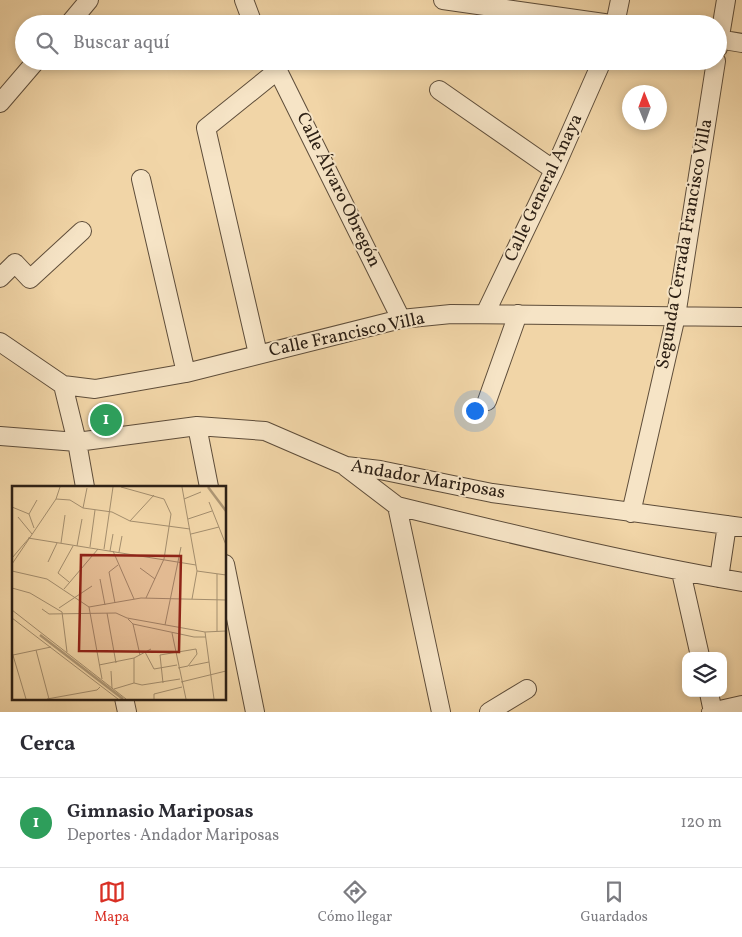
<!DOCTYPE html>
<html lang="es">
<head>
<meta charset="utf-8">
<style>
	body { margin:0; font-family:Vollkorn,serif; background:#f7f7f7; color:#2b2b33 }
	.controls { position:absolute; right:15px; bottom:15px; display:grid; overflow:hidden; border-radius:10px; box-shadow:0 2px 8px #0003 }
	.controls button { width:45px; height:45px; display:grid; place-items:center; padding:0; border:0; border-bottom:1px solid #e1e1e2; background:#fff; color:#2b2b33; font:25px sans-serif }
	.compass { position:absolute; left:622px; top:85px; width:45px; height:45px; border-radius:50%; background:#fff; box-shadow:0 2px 8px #0003; rotate:359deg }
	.you { position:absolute; left:474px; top:410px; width:18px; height:18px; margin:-12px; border:4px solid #fff; border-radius:50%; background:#1a73e8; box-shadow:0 0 0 8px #1a73e833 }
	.badge { display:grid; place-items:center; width:32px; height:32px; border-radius:50%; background:#d93025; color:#fff; font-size:16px; font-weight:700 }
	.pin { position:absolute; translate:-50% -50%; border:2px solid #fff; box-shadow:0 1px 5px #0006 }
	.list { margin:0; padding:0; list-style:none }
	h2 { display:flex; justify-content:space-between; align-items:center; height:65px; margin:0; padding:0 20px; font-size:21px }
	h2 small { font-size:16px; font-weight:400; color:#7c7c81 }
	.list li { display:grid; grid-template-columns:32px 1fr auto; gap:15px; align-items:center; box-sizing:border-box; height:90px; padding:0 20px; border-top:1px solid #e1e1e2 }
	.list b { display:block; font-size:19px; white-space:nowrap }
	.list p { margin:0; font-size:16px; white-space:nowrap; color:#7c7c81 }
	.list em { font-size:16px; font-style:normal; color:#7c7c81 }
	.icon { flex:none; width:28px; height:28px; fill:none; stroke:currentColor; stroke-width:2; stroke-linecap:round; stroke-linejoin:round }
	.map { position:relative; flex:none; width:742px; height:712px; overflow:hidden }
	.search { position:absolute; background:#fff; box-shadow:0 2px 8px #0003; left:15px; right:15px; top:15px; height:55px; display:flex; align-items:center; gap:12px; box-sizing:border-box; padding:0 18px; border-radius:28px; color:#7c7c81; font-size:19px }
	.sheet { height:155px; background:#fff }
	nav { display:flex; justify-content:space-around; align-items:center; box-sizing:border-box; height:70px; border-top:1px solid #e1e1e2; background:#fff; font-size:14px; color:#7c7c81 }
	nav a { display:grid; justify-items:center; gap:2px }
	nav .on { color:#d93025 }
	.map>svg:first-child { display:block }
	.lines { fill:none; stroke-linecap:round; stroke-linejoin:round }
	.street-casing { stroke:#5e4d3a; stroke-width:20 }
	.street { stroke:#f6e4c6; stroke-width:18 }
	.labels { text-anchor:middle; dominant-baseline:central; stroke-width:4; stroke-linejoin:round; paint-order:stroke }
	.street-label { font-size:18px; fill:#2d2015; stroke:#f6e4c6 }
	.inset-river { fill:none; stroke:#ae9775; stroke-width:2.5 }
	.inset-road { fill:none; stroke:#a38d6d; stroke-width:1 }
	.view { fill:#8f2418; fill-opacity:0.15; stroke:#8f2418; stroke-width:2.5 }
	.inset-edge { fill:none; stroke:#2d2015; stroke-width:2.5 }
</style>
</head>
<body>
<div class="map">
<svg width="742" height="712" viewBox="0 0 742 712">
	<rect width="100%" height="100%" fill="#f1d5a7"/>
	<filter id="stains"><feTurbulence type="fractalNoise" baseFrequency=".004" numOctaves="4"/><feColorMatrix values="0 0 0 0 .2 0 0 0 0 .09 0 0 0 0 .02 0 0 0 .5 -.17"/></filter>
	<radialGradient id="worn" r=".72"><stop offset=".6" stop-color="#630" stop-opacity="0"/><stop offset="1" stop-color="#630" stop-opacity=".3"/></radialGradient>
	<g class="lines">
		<!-- street casing -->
		<g class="street-casing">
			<path id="street" d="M244 0 253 24
				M443 0 611 24
				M69 24 89 0
				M615 24 620 0
				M718 39 742 43
				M718 48 726 0
				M273 61 401 319
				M439 90 554 170
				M0 103 36 61
				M141 179 186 373
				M0 278 15 263 30 279 82 231
				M485 314 554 170 602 61
				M0 342 63 385 95 389 186 373 401 319 451 314 742 317
				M258 354 206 128 278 70
				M63 385 77 442 85 487
				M487 401 518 314
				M197 426 209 487
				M0 436 77 442 197 426 265 431 346 466 380 470 492 493 742 527
				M346 467 397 506 441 712
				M397 506C511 534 626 562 742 582
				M631 513 676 316 716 61
				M225 564 255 712
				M681 572 700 656
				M719 578 727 525
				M709 693 713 712
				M124 698 127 712
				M489 712 527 689
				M711 712 742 705"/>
		</g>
		<!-- street -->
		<use href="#street" class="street"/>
	</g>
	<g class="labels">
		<!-- street labels -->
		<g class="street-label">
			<text transform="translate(544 188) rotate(-65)">Calle General Anaya</text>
			<text transform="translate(338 190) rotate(64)">Calle Álvaro Obregón</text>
			<text transform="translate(685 244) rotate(-80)">Segunda Cerrada Francisco Villa</text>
			<text transform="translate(347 335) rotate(-12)">Calle Francisco Villa</text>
			<text transform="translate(428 480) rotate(10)">Andador Mariposas</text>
		</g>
	</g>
	<!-- overview -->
	<g transform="translate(12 486)">
		<rect width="214" height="214" fill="#f1d5a7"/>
		<path class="inset-river" d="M196 1 214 25M28 149 111 213"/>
		<path class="inset-road" d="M109 1 152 13 159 28 152 73 134 112M170 1 185 85 180 113M44 13 58 14 71 22 100 26 118 35 178 43M172 13 189 6M197 16 214 59M0 21 17 28 22 42M71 22 75 2M17 28 25 14M6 31 20 48M176 33 200 25M118 35 142 9M179 48 207 41M16 52 184 79M49 57 53 29M65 60 70 33M78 61 83 24M92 63 101 1M98 65 101 48M101 65 122 113M107 66 110 50M0 72 18 51M36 76 45 57M0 78 44 13 48 1M128 82 143 93M0 85 35 93 77 121 129 112 214 114M185 85 214 89M205 88V145M88 93 93 119M57 96 46 87 61 60M0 102 18 107 50 126M52 103 86 63M103 117 97 86 106 79M77 121 90 193M47 122 80 100M30 123 37 128 104 127 115 132 193 146 214 145M0 124 114 213M50 126 55 166M95 127 104 177M0 132 106 213M116 133 121 138 128 169M121 138 182 151H194M153 139 169 61M193 146 202 213M160 147 174 213M24 164 37 213M0 166 14 213M133 166 142 183 165 179M1 169 39 161M122 172V197M87 179 122 172 139 163M177 180 197 176M99 185 100 202M169 196 214 185M151 197 148 169 184 163 185 168 176 180 166 182M102 203 122 197 130 199 168 193M35 213 85 204 88 201M142 213V208L170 201"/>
		<path class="view" d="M69 69 169 70 167 166 67 165Z"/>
		<rect width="214" height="214" class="inset-edge"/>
	</g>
	<rect width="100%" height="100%" filter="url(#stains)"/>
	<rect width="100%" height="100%" fill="url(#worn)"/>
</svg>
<div class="controls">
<button><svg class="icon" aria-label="layers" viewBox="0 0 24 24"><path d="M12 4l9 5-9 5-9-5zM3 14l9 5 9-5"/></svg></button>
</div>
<svg class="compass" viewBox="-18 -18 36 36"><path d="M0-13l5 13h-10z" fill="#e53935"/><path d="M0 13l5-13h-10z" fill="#7c7c81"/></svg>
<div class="you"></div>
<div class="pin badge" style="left:106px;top:420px;background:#2e9e5b">1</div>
<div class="search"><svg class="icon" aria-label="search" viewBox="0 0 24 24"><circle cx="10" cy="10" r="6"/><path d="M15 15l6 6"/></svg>Buscar aquí</div>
</div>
<section class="sheet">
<h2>Cerca<small></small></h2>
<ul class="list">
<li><span class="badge" style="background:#2e9e5b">1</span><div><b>Gimnasio Mariposas</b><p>Deportes · Andador Mariposas</p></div><em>120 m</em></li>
</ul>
</section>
<nav>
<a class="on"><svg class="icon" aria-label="map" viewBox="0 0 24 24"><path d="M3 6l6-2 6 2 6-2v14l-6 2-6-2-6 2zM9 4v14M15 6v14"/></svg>Mapa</a>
<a><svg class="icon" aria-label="directions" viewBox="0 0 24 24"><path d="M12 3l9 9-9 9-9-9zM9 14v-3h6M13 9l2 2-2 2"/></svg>Cómo llegar</a>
<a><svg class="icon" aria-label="saved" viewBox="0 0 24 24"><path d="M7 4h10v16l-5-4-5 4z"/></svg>Guardados</a>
</nav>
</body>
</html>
